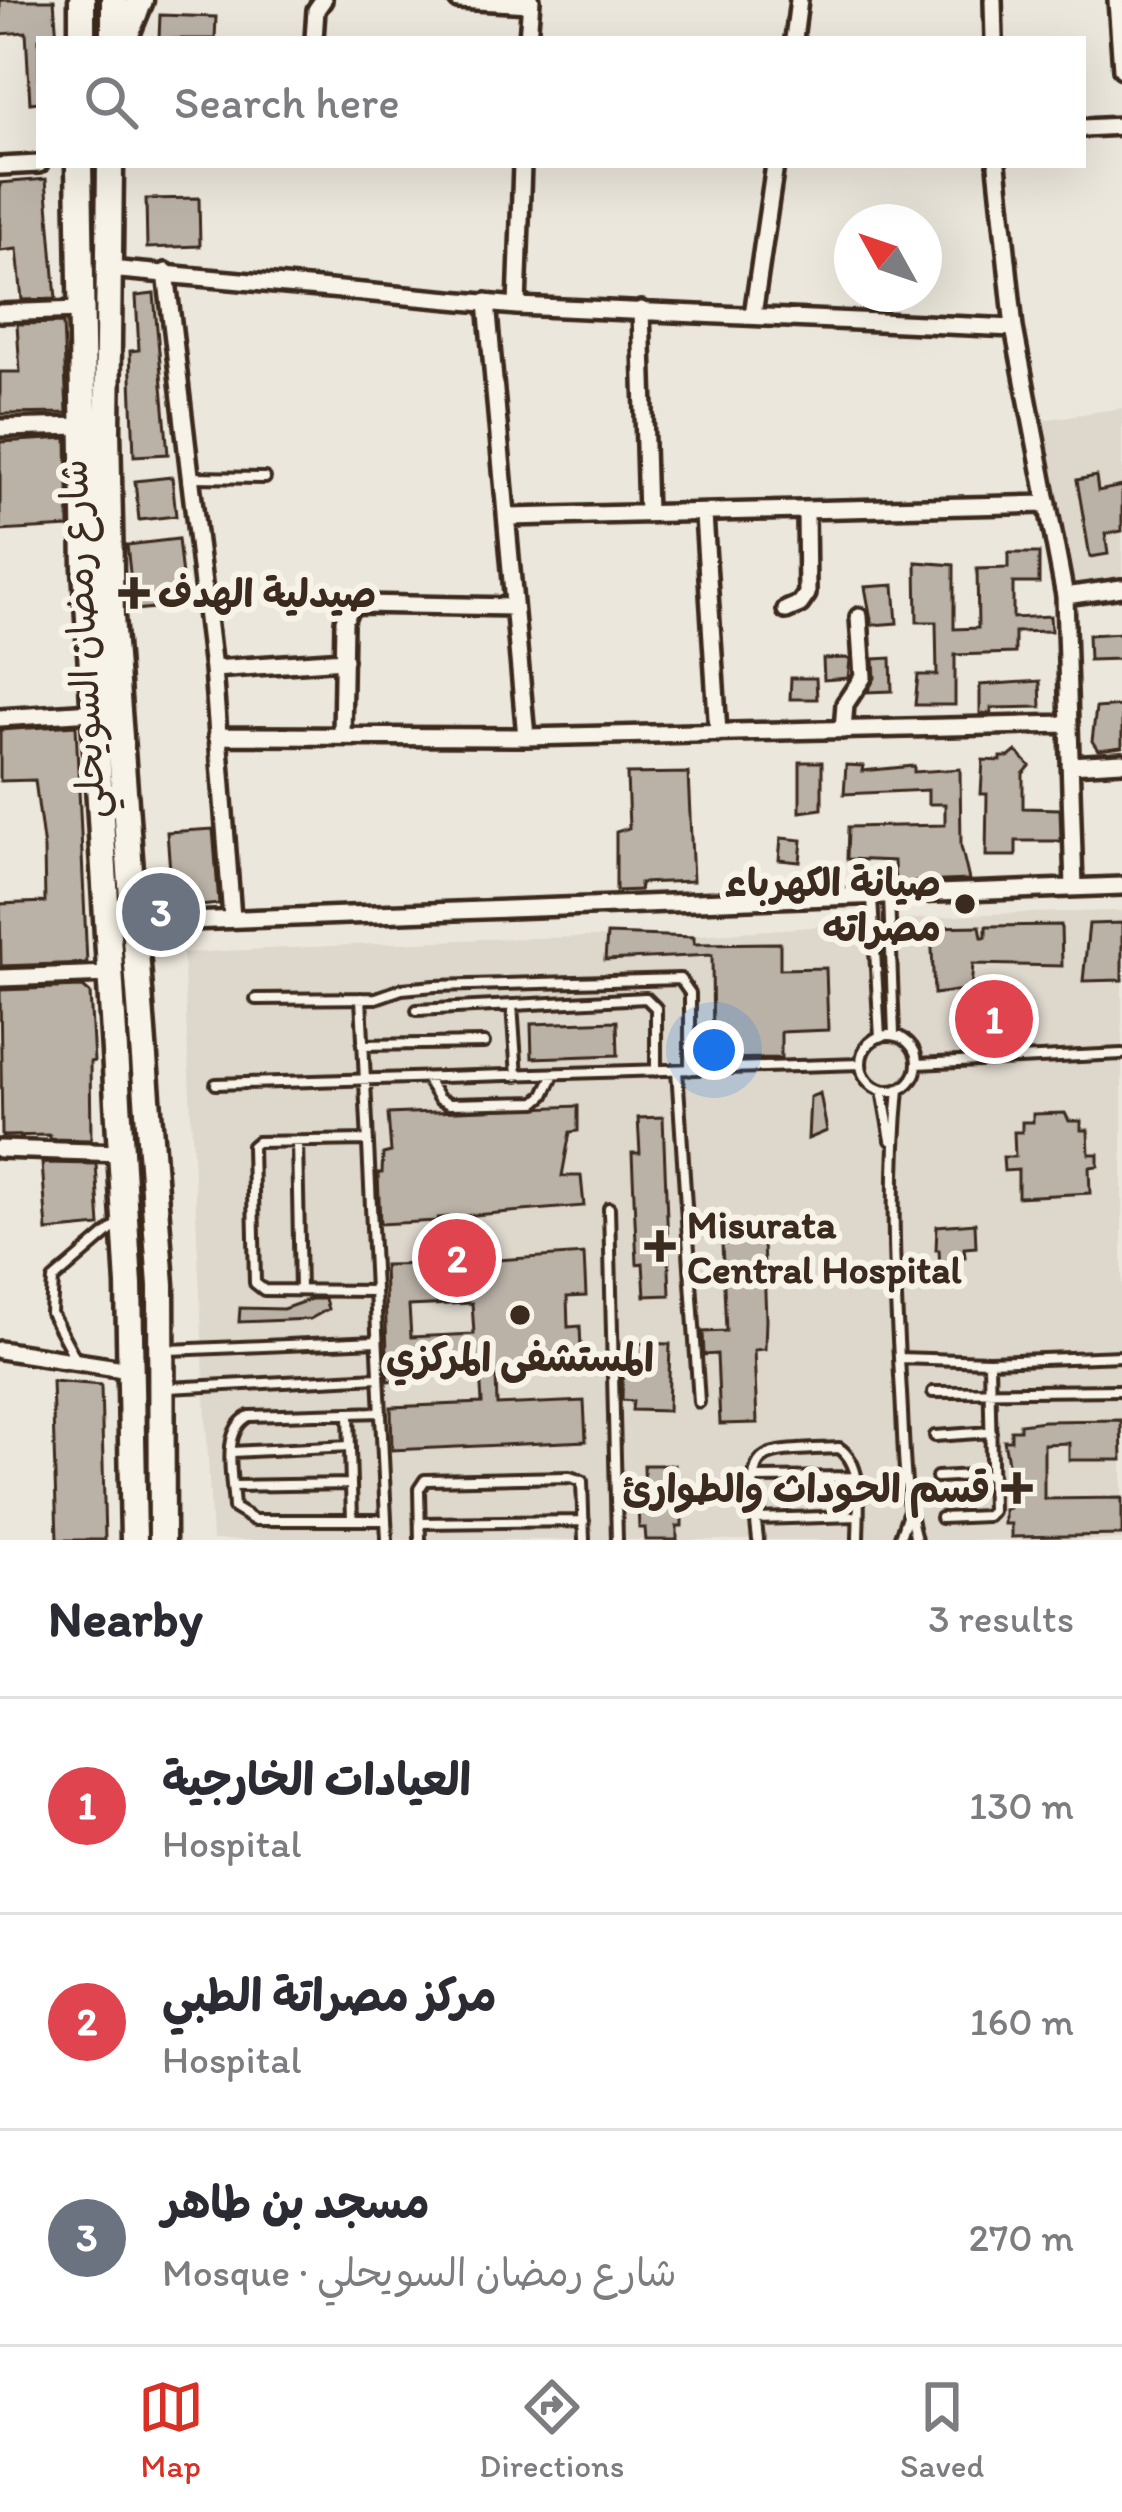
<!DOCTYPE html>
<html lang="en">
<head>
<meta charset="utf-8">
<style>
	body { margin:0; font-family:Itim,"Playpen Sans Arabic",sans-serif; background:#f2f2f3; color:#2b2b33 }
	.compass { position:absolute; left:834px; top:204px; width:108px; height:108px; border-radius:50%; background:#fff; box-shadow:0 12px 48px #0002; rotate:310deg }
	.you { position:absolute; left:714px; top:1050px; width:42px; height:42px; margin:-30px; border:9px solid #fff; border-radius:50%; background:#1a73e8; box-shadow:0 0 0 18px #1a73e833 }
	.badge { display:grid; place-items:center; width:78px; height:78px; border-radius:50%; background:#d93025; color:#fff; font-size:39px; font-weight:700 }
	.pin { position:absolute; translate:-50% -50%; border:6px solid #fff; box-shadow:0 3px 12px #0006 }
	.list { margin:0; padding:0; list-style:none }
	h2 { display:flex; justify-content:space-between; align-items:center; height:156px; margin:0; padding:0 48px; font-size:51px }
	h2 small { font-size:39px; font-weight:400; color:#7c7c81 }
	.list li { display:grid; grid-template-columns:78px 1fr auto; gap:36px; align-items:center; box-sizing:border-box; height:216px; padding:0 48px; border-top:3px solid #e1e1e2 }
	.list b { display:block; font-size:45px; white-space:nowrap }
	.list p { margin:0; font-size:39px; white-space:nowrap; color:#7c7c81 }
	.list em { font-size:39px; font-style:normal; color:#7c7c81 }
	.icon { flex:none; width:66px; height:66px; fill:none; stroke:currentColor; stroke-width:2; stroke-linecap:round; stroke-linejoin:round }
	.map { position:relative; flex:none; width:1122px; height:1540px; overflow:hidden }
	.search { position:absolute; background:#fff; box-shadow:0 12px 48px #0002; left:36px; right:36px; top:36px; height:132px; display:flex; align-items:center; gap:30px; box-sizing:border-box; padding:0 42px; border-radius:0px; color:#7c7c81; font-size:45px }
	.sheet { height:804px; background:#fff }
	nav { display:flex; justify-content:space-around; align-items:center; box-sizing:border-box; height:168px; border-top:3px solid #e1e1e2; background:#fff; font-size:33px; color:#7c7c81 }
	nav a { display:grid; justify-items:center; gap:6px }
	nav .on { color:#d93025 }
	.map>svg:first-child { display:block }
	.built { fill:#ddd7cc }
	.building { fill:#bab2a7; stroke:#3b2a1e; stroke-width:3; fill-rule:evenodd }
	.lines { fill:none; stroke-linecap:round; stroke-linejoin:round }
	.lane-casing { stroke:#3b2a1e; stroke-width:16 }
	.street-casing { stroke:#3b2a1e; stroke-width:24 }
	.primary-casing { stroke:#3b2a1e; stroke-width:33 }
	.lane { stroke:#f7f3e8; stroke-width:8 }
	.street { stroke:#f7f3e8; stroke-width:15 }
	.primary { stroke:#f7f3e8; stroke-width:24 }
	.poi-dot { fill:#3b2a1e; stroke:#f7f3e8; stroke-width:4.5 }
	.labels { text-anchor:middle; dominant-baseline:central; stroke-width:12; stroke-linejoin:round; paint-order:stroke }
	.poi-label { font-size:39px; font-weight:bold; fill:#3b2a1e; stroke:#f7f3e8; text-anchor:start }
	.street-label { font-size:39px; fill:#3b2a1e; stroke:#f7f3e8 }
</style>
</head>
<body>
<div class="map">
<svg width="1122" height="1540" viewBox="0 0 1122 1540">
	<rect width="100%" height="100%" fill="#ece7dc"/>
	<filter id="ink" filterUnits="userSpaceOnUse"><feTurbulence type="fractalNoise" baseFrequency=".00833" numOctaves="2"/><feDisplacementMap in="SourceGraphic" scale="24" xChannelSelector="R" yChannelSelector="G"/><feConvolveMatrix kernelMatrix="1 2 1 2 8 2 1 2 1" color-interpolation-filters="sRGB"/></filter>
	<g filter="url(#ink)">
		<!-- built -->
		<path class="built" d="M1122 408V578L1068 588 1036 421Z
			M1122 911V1540H212L183 953 484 939 700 935 984 914Z"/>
		<!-- building -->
		<path class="building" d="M0 0H54L57 39H39V102L30 103 26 32 0 34Z
			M160 15 216 17 215 39H159Z
			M46 179 56 299 22 300 17 249 0 251V183Z
			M199 198 200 246 147 248 146 199Z
			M154 294 168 454 134 456 130 351 139 350 136 296Z
			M63 323 67 413 0 414V372H20L17 324Z
			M67 438 69 527 0 531V442Z
			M1096 476 1098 491 1122 486V531L1105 534 1108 554 1090 557 1077 480Z
			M172 477 176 516 139 520 135 481Z
			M178 539 185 605 134 610 127 545Z
			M1008 553H1039V583H1013V618L1050 616 1051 631 1015 632V653L955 655V705H915L918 675H937L936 622H917L916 562 954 565V629L978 628 977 569 1008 568Z
			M894 585 897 623 872 625 865 587Z
			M1122 633V659L1089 660 1088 635Z
			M846 658 850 660 848 678 824 680 823 659Z
			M891 658 892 691 867 692 875 678 874 659Z
			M791 678H816L817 699H790Z
			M1040 681 1041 707 991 708V713L980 714V685Z
			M1122 706V747L1098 750 1092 741 1096 708Z
			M76 725 87 963 1 966 0 904 45 902 44 849 35 780 0 781V730Z
			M1016 751 1030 766 1023 774V808L1060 809 1061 841H1016V856H986L987 794H981L983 760 1001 761V757H1009Z
			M800 762H822V809L800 812Z
			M846 765 863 766 862 771 914 766V772L960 769 961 846 969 880 895 883 894 861 847 859 848 827 945 825V804H928V790L844 794Z
			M688 773 693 881 640 883V890L616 891V832L629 828 627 774Z
			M213 829 219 904 163 910 162 885 171 884 167 832Z
			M781 838 802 840 800 862 779 860Z
			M1122 923V980L1083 981 1089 924Z
			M1061 925 1062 966 973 964 971 989 934 994 931 927 980 926 982 937H986V926Z
			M607 934 694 937V944L780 943V969L826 968 828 1030 781 1032V1058L713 1059 712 955 605 960Z
			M83 987 90 993 94 1061 90 1062 91 1140 50 1139V1135L2 1136 0 990Z
			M617 1021 618 1055 532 1058 531 1024Z
			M820 1093 827 1131 808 1139 810 1097Z
			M578 1106V1131L570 1132 562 1176H581L584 1206 437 1218 490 1235 497 1260 584 1254 586 1296 567 1297 568 1327 580 1326 582 1372 496 1376 497 1405 584 1401 586 1441 392 1450 391 1407 482 1403 480 1370 412 1373V1380L388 1381 384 1265 441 1264 437 1221 380 1224 378 1173H382L383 1154 391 1152 388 1114ZM472 1303 474 1334 411 1337 409 1306Z
			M1065 1113 1069 1121H1081V1130H1088L1089 1154H1098V1166L1089 1167 1090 1193 1018 1197V1170L1004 1171 1003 1157H1015L1014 1132H1022V1122H1033V1114Z
			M663 1117 670 1295 645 1296 643 1263 637 1264 632 1153H640L638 1118Z
			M42 1163 96 1164 100 1226 47 1231Z
			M975 1223 976 1247 964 1248 965 1257 955 1258V1265L940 1267 939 1250H936L937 1226Z
			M763 1241 766 1319 765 1349 754 1350 757 1423 720 1424 717 1354 704 1355 703 1332 726 1331 722 1243Z
			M311 1299H325L328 1309 310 1319 239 1322 240 1308 283 1309Z
			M634 1343 670 1344 668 1411 632 1410 633 1401 622 1400 623 1352 634 1353Z
			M52 1381 101 1385 105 1540H57Z
			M1121 1420 1122 1460H1069V1443L1044 1444V1499L1122 1498V1535L1011 1537V1524H1004V1509L1009 1508 1013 1469H1009L1004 1440H1011V1430H1020V1424L1044 1421Z
			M644 1465H674V1500H682V1526H677V1540H646L645 1528H639L638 1504H645Z"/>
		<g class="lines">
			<!-- lane casing -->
			<g class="lane-casing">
				<path id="lane" d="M191 477 265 478
					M889 895 894 1035
					M872 898 880 1037
					M361 998 387 1540
					M256 999 376 998 402 989 435 986 680 979 690 993V1070
					M512 1005 517 1076
					M417 1010 646 998 656 1008V1071
					M861 1063a28 28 0 1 1 56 0a28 28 0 1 1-56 0Z
					M362 1045 484 1043
					M917 1064 1122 1054
					M677 1070 699 1402
					M427 1080 439 1099 449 1104 536 1102 544 1095 554 1074
					M216 1084 861 1064
					M899 1089C889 1189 895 1292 901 1393 904 1442 903 1493 916 1540
					M882 1090 891 1140
					M367 1140 257 1142 252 1146 255 1283 264 1290 374 1291
					M297 1141 300 1290
					M609 1208 617 1540
					M169 1350 377 1341
					M75 1358 51 1313 53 1280 118 1224
					M899 1358 989 1361 1122 1356
					M168 1388 379 1377
					M933 1392 1122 1390
					M381 1412 249 1416C220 1431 233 1480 234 1508L254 1520H386
					M349 1414 352 1520
					M935 1436 991 1432
					M232 1452 350 1446
					M937 1477 992 1474
					M754 1478 856 1477
					M233 1486 351 1484
					M941 1518 987 1516 992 1511 989 1361
					M756 1519 858 1516
					M420 1523 584 1521
					M420 1540 419 1489 425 1480 570 1477 582 1481 584 1540
					M758 1540C747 1445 749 1452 839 1448 865 1465 858 1512 858 1540
					M899 1540 908 1513"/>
			</g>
			<!-- street casing -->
			<g class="street-casing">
				<path id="street" d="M458 0 530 4
					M993 0 994 39
					M1117 0 1122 69
					M314 39 316 10 323 0
					M528 39 531 0
					M794 39 799 0
					M1083 128 1122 126
					M997 165 1014 328 1065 596 1074 887
					M0 166 39 164
					M109 269 517 306 1014 328
					M166 272 213 669 232 918
					M487 302 526 737
					M517 306 522 165
					M641 310 647 514
					M0 313 79 310
					M753 315 775 165
					M0 428 83 426
					M704 515 718 733
					M509 517 1048 504
					M1065 596 1122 588
					M786 610 800 604 807 594 806 512
					M213 669 344 660
					M0 718 92 712
					M843 730 845 704 863 677 859 617
					M217 736 526 737 1069 724
					M342 736 344 621 350 608 359 604 514 607
					M1070 765 1122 762
					M136 923 1122 886
					M0 978 110 974
					M0 1149 121 1153
					M0 1350 130 1370"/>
			</g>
			<!-- primary casing -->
			<g class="primary-casing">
				<path id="primary" d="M82 39V0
					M114 39V0
					M124 39 140 0
					M79 165 86 568 129 1285 134 1540
					M110 165 107 430 111 617 161 1285 162 1540"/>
			</g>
			<!-- lane -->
			<use href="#lane" class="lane"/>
			<!-- street -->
			<use href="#street" class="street"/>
			<!-- primary -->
			<use href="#primary" class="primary"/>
		</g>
	</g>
	<!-- markers -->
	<g class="poi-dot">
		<path d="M128 575h12v12h12v12h-12v12h-12v-12h-12v-12h12z"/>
		<circle cx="965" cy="904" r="12"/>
		<path d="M654 1228h12v12h12v12h-12v12h-12v-12h-12v-12h12z"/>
		<circle cx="520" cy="1315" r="12"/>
		<path d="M1011 1470h12v12h12v12h-12v12h-12v-12h-12v-12h12z"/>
	</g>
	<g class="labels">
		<!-- poi labels -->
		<g class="poi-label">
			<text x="158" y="593">صيدلية الهدف</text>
			<text x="941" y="882" text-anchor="end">صيانة الكهرباء<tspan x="941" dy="45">مصراته</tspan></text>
			<text x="687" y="1224">Misurata<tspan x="687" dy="45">Central Hospital</tspan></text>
			<text x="520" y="1357" text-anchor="middle">المستشفى المركزي</text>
			<text x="990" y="1488" text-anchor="end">قسم الحوداث والطوارئ</text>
		</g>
		<!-- street labels -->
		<g class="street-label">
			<text transform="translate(82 639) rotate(-93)">شارع رمضان السويحلي</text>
		</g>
	</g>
</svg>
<svg class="compass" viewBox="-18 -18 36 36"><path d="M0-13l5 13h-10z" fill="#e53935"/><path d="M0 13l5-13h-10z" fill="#7c7c81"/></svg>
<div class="you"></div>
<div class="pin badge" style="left:994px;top:1019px;background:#e0444e">1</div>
<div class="pin badge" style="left:457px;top:1258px;background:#e0444e">2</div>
<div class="pin badge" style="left:161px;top:912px;background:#6b7280">3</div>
<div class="search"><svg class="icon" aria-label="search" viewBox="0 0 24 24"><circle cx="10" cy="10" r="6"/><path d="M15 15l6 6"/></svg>Search here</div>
</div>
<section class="sheet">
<h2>Nearby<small>3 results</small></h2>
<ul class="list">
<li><span class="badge" style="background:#e0444e">1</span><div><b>العيادات الخارجية</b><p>Hospital</p></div><em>130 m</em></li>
<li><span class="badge" style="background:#e0444e">2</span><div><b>مركز مصراتة الطبي</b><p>Hospital</p></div><em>160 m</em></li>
<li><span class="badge" style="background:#6b7280">3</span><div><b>مسجد بن طاهر</b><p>Mosque · شارع رمضان السويحلي</p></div><em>270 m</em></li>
</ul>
</section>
<nav>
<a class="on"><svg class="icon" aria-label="map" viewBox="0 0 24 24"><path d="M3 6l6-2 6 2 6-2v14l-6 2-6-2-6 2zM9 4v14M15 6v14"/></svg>Map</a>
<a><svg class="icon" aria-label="directions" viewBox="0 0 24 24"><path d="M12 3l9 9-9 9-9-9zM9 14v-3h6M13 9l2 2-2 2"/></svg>Directions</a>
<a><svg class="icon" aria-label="saved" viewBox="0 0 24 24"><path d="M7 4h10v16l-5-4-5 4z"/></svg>Saved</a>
</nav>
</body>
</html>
